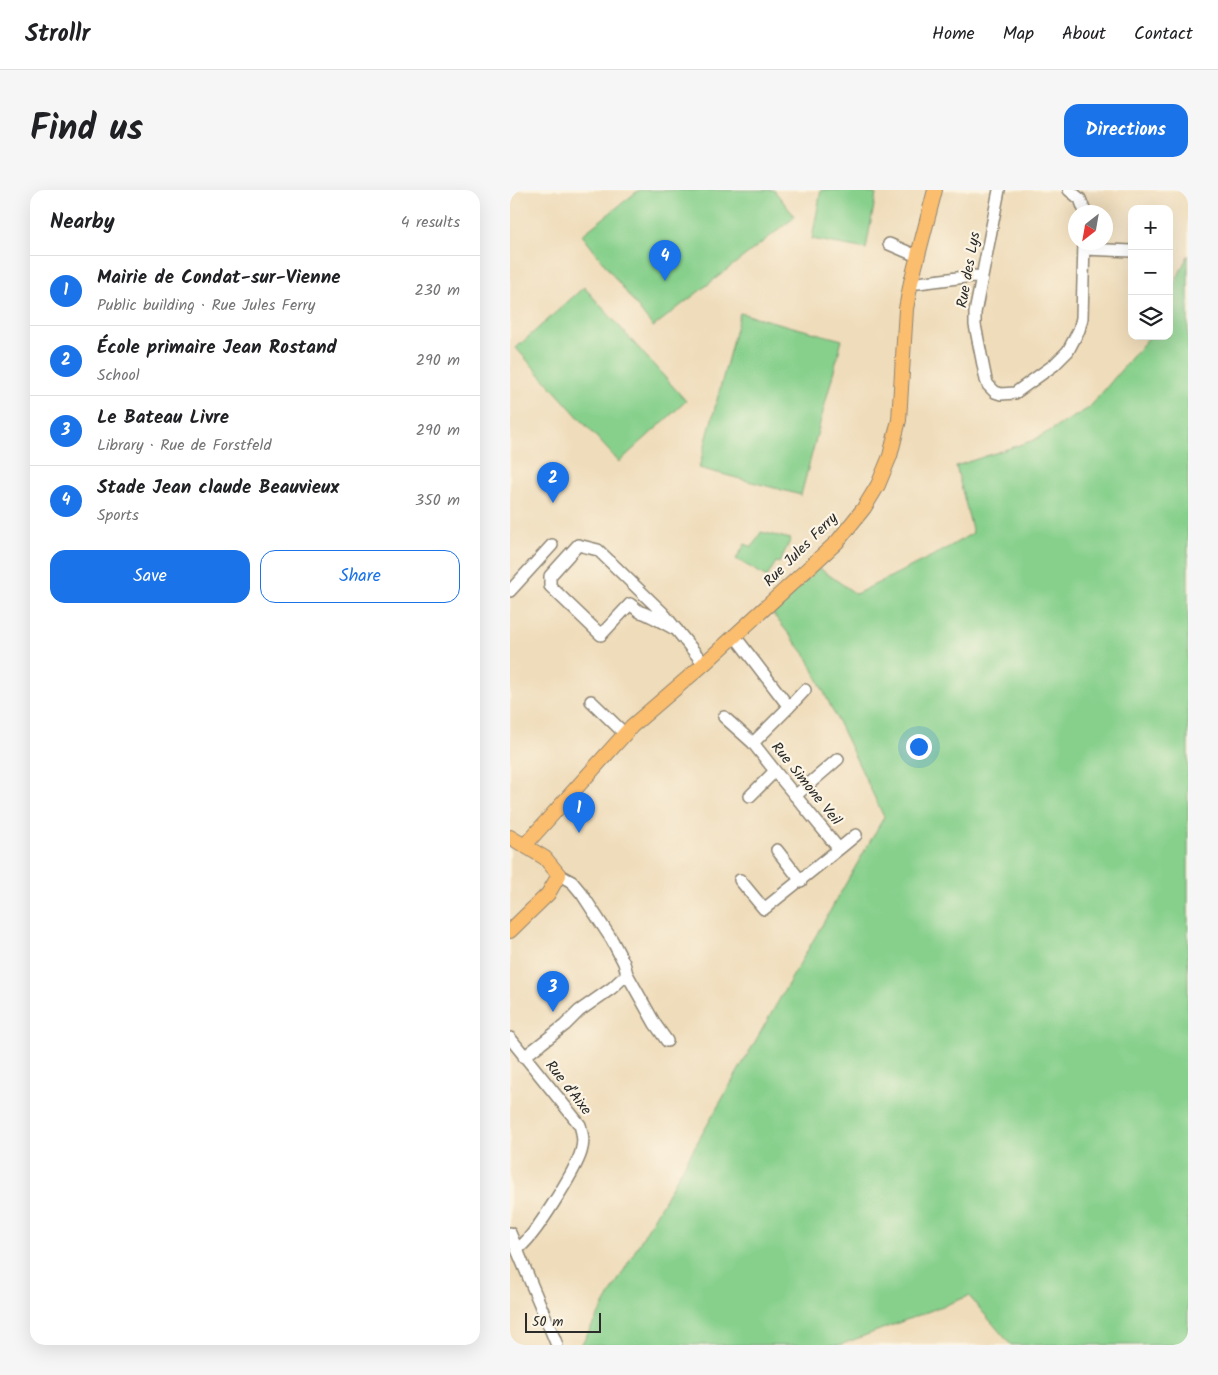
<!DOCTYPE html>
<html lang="en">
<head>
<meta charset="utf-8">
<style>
	body { margin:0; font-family:Kalam,sans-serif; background:#f6f6f6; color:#202124 }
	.controls { position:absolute; right:15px; top:15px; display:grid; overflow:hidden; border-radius:10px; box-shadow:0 5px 20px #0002 }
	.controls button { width:45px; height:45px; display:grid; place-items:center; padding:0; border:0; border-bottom:1px solid #e0e0e0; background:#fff; color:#202124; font:25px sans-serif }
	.compass { position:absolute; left:558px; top:15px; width:45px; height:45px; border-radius:50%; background:#fff; box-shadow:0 5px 20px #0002; rotate:211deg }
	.scale { position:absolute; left:15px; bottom:12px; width:76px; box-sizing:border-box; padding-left:5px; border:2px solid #2b2b2b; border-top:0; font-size:14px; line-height:18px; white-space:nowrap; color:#2b2b2b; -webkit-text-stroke:4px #fcf5e5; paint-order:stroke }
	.you { position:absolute; left:408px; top:556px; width:18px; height:18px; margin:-12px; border:4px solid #fff; border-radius:50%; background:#1a73e8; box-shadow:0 0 0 8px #1a73e833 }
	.badge { display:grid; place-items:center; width:32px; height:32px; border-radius:50%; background:#1a73e8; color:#fff; font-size:16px; font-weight:700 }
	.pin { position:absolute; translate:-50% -41px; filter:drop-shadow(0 1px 2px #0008) }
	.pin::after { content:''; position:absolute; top:26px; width:18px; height:15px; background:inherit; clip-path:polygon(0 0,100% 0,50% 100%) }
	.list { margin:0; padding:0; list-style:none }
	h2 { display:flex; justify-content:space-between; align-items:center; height:65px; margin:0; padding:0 20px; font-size:21px }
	h2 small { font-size:16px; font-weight:400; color:#757577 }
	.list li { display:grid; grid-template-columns:32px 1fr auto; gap:15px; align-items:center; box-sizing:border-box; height:70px; padding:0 20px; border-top:1px solid #e0e0e0 }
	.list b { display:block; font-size:19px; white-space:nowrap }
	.list p { margin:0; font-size:16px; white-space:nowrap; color:#757577 }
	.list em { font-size:16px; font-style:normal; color:#757577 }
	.actions { display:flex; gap:10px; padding:15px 20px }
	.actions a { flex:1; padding:11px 0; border:1px solid #1a73e8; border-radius:15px; text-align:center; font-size:18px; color:#1a73e8 }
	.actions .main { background:#1a73e8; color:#fff }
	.icon { flex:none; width:28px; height:28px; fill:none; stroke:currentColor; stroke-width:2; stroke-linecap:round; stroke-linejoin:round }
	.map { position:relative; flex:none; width:678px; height:1155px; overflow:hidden; border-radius:15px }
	header { display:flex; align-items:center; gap:30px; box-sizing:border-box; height:70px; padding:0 25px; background:#fff; border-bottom:1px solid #e0e0e0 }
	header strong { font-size:24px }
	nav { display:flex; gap:28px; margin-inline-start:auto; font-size:18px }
	.intro { display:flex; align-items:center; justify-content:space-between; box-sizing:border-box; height:120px; padding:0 30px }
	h1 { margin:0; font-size:35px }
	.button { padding:12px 22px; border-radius:15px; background:#1a73e8; color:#fff; font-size:18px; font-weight:700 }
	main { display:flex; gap:30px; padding:0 30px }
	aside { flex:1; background:#fff; border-radius:15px; box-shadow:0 5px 20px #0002 }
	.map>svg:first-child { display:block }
	.green { fill:#87d08c; stroke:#597e5c }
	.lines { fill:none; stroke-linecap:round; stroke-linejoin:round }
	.minor-casing { stroke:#8d8472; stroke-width:14 }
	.major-casing { stroke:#8d8472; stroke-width:16 }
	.minor { stroke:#fff; stroke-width:11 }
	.major { stroke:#fbbd6e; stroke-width:14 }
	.labels { text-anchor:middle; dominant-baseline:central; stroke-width:4.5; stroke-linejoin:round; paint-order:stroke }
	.street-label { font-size:15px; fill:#2b2b2b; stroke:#fcf5e5 }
</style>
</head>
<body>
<header>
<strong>Strollr</strong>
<nav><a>Home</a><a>Map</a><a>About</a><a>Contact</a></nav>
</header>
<div class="intro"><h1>Find us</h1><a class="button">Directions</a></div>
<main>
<aside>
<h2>Nearby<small>4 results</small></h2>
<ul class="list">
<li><span class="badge">1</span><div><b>Mairie de Condat-sur-Vienne</b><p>Public building · Rue Jules Ferry</p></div><em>230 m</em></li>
<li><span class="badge">2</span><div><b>École primaire Jean Rostand</b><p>School</p></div><em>290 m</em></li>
<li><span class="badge">3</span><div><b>Le Bateau Livre</b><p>Library · Rue de Forstfeld</p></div><em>290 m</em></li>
<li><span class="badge">4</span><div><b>Stade Jean claude Beauvieux</b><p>Sports</p></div><em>350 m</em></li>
</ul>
<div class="actions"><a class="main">Save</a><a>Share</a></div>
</aside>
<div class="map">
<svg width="678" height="1155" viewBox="0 0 678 1155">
	<rect width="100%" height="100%" fill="#fcf5e5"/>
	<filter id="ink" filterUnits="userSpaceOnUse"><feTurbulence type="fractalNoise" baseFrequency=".02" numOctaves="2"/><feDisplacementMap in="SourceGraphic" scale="10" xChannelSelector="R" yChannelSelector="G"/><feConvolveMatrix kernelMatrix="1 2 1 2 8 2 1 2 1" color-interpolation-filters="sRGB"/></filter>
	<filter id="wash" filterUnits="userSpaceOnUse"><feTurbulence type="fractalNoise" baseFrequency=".0096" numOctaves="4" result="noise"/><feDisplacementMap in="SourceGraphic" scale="20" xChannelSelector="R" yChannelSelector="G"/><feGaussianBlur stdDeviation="1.12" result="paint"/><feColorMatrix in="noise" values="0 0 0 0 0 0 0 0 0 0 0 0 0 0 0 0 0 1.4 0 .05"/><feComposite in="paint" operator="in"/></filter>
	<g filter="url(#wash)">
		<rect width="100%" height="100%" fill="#efdcba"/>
		<!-- green -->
		<path class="green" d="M129 0H264L285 27 143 137 72 45Z
			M311 0H340L366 4 356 59 302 49Z
			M678 65V1155H501L459 1106 330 1155H71L374 627 297 467 263 424 309 378 346 404 430 362 463 343 446 276 524 250 579 218 640 146H659V105Z
			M74 97 176 211 109 272 6 158Z
			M230 123 332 150 291 305 189 278Z
			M251 342 281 349 269 373 266 372 257 387 226 369 235 354 242 357Z"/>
	</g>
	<g filter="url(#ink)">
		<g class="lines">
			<!-- minor casing -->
			<g class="minor-casing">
				<path id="minor" d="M489 0 465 123V135L476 190 478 195 485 202 491 204 505 203 544 175 558 161 569 140 572 128 574 52
					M559 0 570 9 575 22
					M379 54 407 66
					M574 59 622 61
					M401 92 408 93 463 86 472 87
					M0 401 42 355
					M167 440C158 436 138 423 130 422L120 414 91 445 40 396V386L68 355 88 360 153 423 194 474
					M224 445 279 517 243 553 269 586 329 659 254 719 230 690
					M81 511 115 544
					M279 517 295 500
					M214 527 243 553
					M240 606 265 581
					M285 606 328 569
					M329 659 346 645
					M267 660 291 691
					M49 685 62 692 72 704 102 750 114 773 117 784 145 834 157 851
					M0 848 70 935C73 945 74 952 71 962 66 979 23 1050 8 1058
					M14 867 55 835 69 821 102 798 117 784
					M0 1043 47 1155"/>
			</g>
			<!-- major casing -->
			<g class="major-casing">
				<path id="major" d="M0 647 35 668 49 685 38 704 0 741
					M15 655 122 536 194 474 327 352 354 318 368 295 380 266 389 230 396 119 401 92 425 0"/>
			</g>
			<!-- minor -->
			<use href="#minor" class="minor"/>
			<!-- major -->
			<use href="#major" class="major"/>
		</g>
	</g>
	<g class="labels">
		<!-- street labels -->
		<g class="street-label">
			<text transform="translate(459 80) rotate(-80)">Rue des Lys</text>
			<text transform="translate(291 360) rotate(-45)">Rue Jules Ferry</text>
			<text transform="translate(296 594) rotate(51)">Rue Simone Veil</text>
			<text transform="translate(58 898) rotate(52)">Rue d'Aixe</text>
		</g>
	</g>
</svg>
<div class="controls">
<button>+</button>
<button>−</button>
<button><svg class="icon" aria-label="layers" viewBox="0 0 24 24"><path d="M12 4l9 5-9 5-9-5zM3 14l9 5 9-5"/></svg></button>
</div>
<svg class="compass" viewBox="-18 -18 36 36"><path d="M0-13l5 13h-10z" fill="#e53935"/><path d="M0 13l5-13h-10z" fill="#757577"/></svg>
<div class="scale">50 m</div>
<div class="you"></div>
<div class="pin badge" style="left:69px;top:643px">1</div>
<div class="pin badge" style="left:43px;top:313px">2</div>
<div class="pin badge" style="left:43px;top:822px">3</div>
<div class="pin badge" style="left:155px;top:91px">4</div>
</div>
</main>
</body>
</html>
